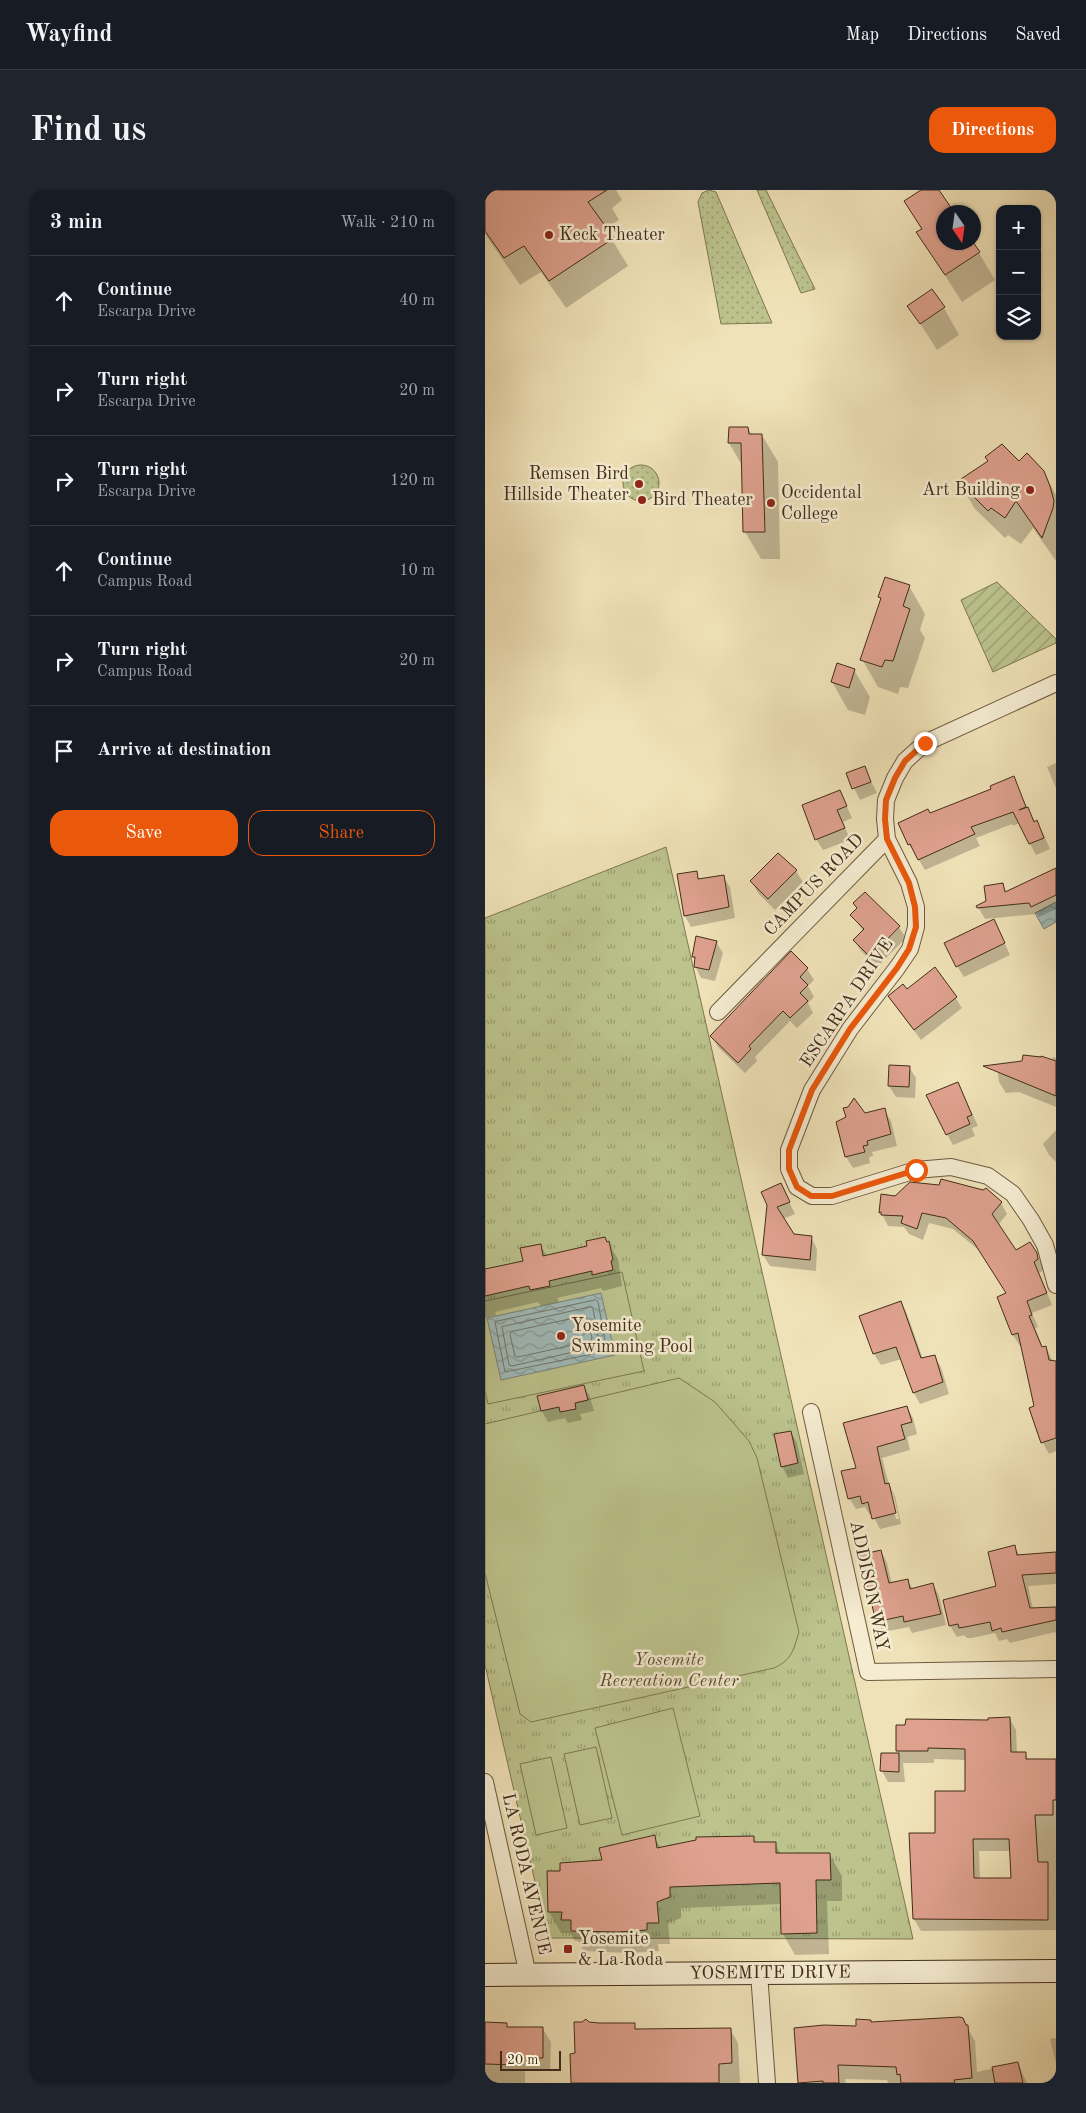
<!DOCTYPE html>
<html lang="en">
<head>
<meta charset="utf-8">
<style>
	body { margin:0; font-family:"Old Standard TT",serif; background:#20242c; color:#f1f3f6 }
	.controls { position:absolute; right:15px; top:15px; display:grid; overflow:hidden; border-radius:10px; box-shadow:0 1px 4px #0004 }
	.controls button { width:45px; height:45px; display:grid; place-items:center; padding:0; border:0; border-bottom:1px solid #363941; background:#171b24; color:#f1f3f6; font:25px sans-serif }
	.compass { position:absolute; left:451px; top:15px; width:45px; height:45px; border-radius:50%; background:#171b24; box-shadow:0 1px 4px #0004; rotate:167deg }
	.scale { position:absolute; left:15px; bottom:12px; width:61px; box-sizing:border-box; padding-left:5px; border:2px solid #412d18; border-top:0; font-size:14px; line-height:18px; white-space:nowrap; color:#412d18; -webkit-text-stroke:4px #f5ecd1; paint-order:stroke }
	.stop { position:absolute; width:15px; height:15px; margin:-11px; border:4px solid #ea580c; border-radius:50%; background:#fff }
	.stop.end { background:#ea580c; border-color:#fff; box-shadow:0 1px 5px #0008 }
	.list { margin:0; padding:0; list-style:none }
	h2 { display:flex; justify-content:space-between; align-items:center; height:65px; margin:0; padding:0 20px; font-size:21px }
	h2 small { font-size:16px; font-weight:400; color:#9ea1a6 }
	.list li { display:grid; grid-template-columns:32px 1fr auto; gap:15px; align-items:center; box-sizing:border-box; height:90px; padding:0 20px; border-top:1px solid #363941 }
	.list b { display:block; font-size:19px; white-space:nowrap }
	.list p { margin:0; font-size:16px; white-space:nowrap; color:#9ea1a6 }
	.list em { font-size:16px; font-style:normal; color:#9ea1a6 }
	.actions { display:flex; gap:10px; padding:15px 20px }
	.actions a { flex:1; padding:11px 0; border:1px solid #ea580c; border-radius:15px; text-align:center; font-size:18px; color:#ea580c }
	.actions .main { background:#ea580c; color:#fff }
	.icon { flex:none; width:28px; height:28px; fill:none; stroke:currentColor; stroke-width:2; stroke-linecap:round; stroke-linejoin:round }
	.map { position:relative; flex:none; width:571px; height:1893px; overflow:hidden; border-radius:15px }
	header { display:flex; align-items:center; gap:30px; box-sizing:border-box; height:70px; padding:0 25px; background:#171b24; border-bottom:1px solid #363941 }
	header strong { font-size:24px }
	nav { display:flex; gap:28px; margin-inline-start:auto; font-size:18px }
	.intro { display:flex; align-items:center; justify-content:space-between; box-sizing:border-box; height:120px; padding:0 30px }
	h1 { margin:0; font-size:35px }
	.button { padding:12px 22px; border-radius:15px; background:#ea580c; color:#fff; font-size:18px; font-weight:700 }
	main { display:flex; gap:30px; padding:0 30px }
	aside { flex:1; background:#171b24; border-radius:15px; box-shadow:0 1px 4px #0004 }
	.map>svg:first-child { display:block }
	.grass { fill:url(#grass-dots); stroke:#7e7852 }
	.park { fill:url(#park-tufts); stroke:#7e7852 }
	.garden { fill:url(#garden-furrows); stroke:#7e7852 }
	.pitch { fill:#bcc38d; stroke:#7e7852 }
	.water { fill:url(#water-waves); stroke:#7a8279 }
	.shadow { fill:#0003; fill-rule:evenodd }
	.lines { fill:none; stroke-linecap:round; stroke-linejoin:round }
	.shore { stroke:#707469; stroke-width:1 }
	.building { fill:#dea18e; stroke:#412d18; fill-rule:evenodd }
	.street-casing { stroke:#6d5a40; stroke-width:18 }
	.secondary-casing { stroke:#412d18; stroke-width:24 }
	.street { stroke:#f5ecd1; stroke-width:16 }
	.secondary { stroke:#f5ecd1; stroke-width:22 }
	.route { stroke:#ea580c; stroke-width:6 }
	.poi-dot { fill:#8f2418; stroke:#f5ecd1; stroke-width:2 }
	.labels { text-anchor:middle; dominant-baseline:central; stroke-width:5; stroke-linejoin:round; paint-order:stroke }
	.poi-label { font-size:18px; fill:#412d18; stroke:#f5ecd1; text-anchor:start }
	.street-label { font-size:18px; fill:#412d18; stroke:#f5ecd1 }
	.park-label { font-size:18px; font-style:italic; fill:#5a4b2f; stroke:#f5ecd1 }
</style>
</head>
<body>
<header>
<strong>Wayfind</strong>
<nav><a>Map</a><a>Directions</a><a>Saved</a></nav>
</header>
<div class="intro"><h1>Find us</h1><a class="button">Directions</a></div>
<main>
<aside>
<h2>3 min<small>Walk · 210 m</small></h2>
<ul class="list">
<li><svg class="icon" aria-label="ahead" viewBox="0 0 24 24"><path d="M12 20V5M6 11l6-6 6 6"/></svg><div><b>Continue</b><p>Escarpa Drive</p></div><em>40 m</em></li>
<li><svg class="icon" aria-label="right" viewBox="0 0 24 24"><path d="M7 20v-9h11M14 6l5 5-5 5"/></svg><div><b>Turn right</b><p>Escarpa Drive</p></div><em>20 m</em></li>
<li><svg class="icon" aria-label="right" viewBox="0 0 24 24"><path d="M7 20v-9h11M14 6l5 5-5 5"/></svg><div><b>Turn right</b><p>Escarpa Drive</p></div><em>120 m</em></li>
<li><svg class="icon" aria-label="ahead" viewBox="0 0 24 24"><path d="M12 20V5M6 11l6-6 6 6"/></svg><div><b>Continue</b><p>Campus Road</p></div><em>10 m</em></li>
<li><svg class="icon" aria-label="right" viewBox="0 0 24 24"><path d="M7 20v-9h11M14 6l5 5-5 5"/></svg><div><b>Turn right</b><p>Campus Road</p></div><em>20 m</em></li>
<li><svg class="icon" aria-label="arrive" viewBox="0 0 24 24"><path d="M6 21V4h12l-3 4 3 4H6"/></svg><div><b>Arrive at destination</b></div></li>
</ul>
<div class="actions"><a class="main">Save</a><a>Share</a></div>
</aside>
<div class="map">
<svg width="571" height="1893" viewBox="0 0 571 1893">
	<defs>
		<pattern id="grass-dots" width="8" height="8" patternUnits="userSpaceOnUse" patternTransform="scale(1.25)"><rect width="8" height="8" fill="#bcc38d"/><path d="M2 2h.1M6 6h.1" fill="none" stroke="#9a9f72" stroke-width="1.8" stroke-linecap="round"/></pattern>
		<pattern id="park-tufts" width="24" height="20" patternUnits="userSpaceOnUse" patternTransform="scale(1.25)"><rect width="24" height="20" fill="#bcc38d"/><path d="M3 7l-1-3M5 7V3M7 7l1-3M15 17l-1-3M17 17v-4M19 17l1-3" fill="none" stroke="#9a9f72"/></pattern>
		<pattern id="garden-furrows" width="10" height="10" patternUnits="userSpaceOnUse" patternTransform="scale(1.25)"><rect width="10" height="10" fill="#bcc38d"/><path d="M-1 1l2-2M0 10L10 0M9 11l2-2" fill="none" stroke="#9a9f72"/></pattern>
		<pattern id="water-waves" width="16" height="10" patternUnits="userSpaceOnUse" patternTransform="scale(1.25)"><rect width="16" height="10" fill="#a0bbba"/><path d="M0 5q4-4 8 0t8 0" fill="none" stroke="#849896"/></pattern>
	</defs>
	<rect width="100%" height="100%" fill="#f0e2b8"/>
	<filter id="stains"><feTurbulence type="fractalNoise" baseFrequency=".004" numOctaves="4"/><feColorMatrix values="0 0 0 0 .2 0 0 0 0 .09 0 0 0 0 .02 0 0 0 .5 -.17"/></filter>
	<radialGradient id="worn" r=".72"><stop offset=".6" stop-color="#630" stop-opacity="0"/><stop offset="1" stop-color="#630" stop-opacity=".3"/></radialGradient>
	<!-- grass -->
	<path class="grass" d="M224 0 231 2 287 133 236 134 213 12 217 3Z
		M272 0H281L330 99 316 103Z
		M138 293a18 18 0 1 1 36 0a18 18 0 1 1-36 0Z"/>
	<!-- park -->
	<path class="park" d="M181 657 428 1749 63 1748 0 1475V728Z"/>
	<!-- garden -->
	<path class="garden" d="M512 392 571 449V453L508 482 476 410Z"/>
	<!-- pitch -->
	<path class="pitch" d="M137 1082 159 1181 3 1214 0 1200V1111Z
		M194 1188 230 1212 264 1251 272 1268 314 1442C308 1460 308 1469 289 1478L46 1532 35 1524 0 1383V1234Z
		M188 1518 215 1626 137 1645 110 1538Z
		M111 1557 127 1628 95 1635 79 1564Z
		M66 1567 82 1638 51 1645 35 1574Z"/>
	<!-- water -->
	<path class="water" d="M571 712V732L559 739 550 723Z
		M116 1103 130 1165 16 1190 2 1128Z"/>
	<!-- shadow -->
	<path class="shadow" d="M0 0H131L137 10 127 18 134 30 120 38 143 76 81 118 56 82 35 95 0 44Z
		M438 0H452L467 22H458V52L494 63 510 90 477 112 433 43 437 40 421 12Z
		M424 116 459 118 474 145 452 160Z
		M263 238 267 245H277L293 272 295 369H276L260 342 258 277 244 253 245 239Z
		M534 273 558 282 571 305V371L548 338 536 354 523 345 520 348 490 319 474 292Z
		M424 396 440 424 435 440 440 448 423 498 415 497 413 504 393 497 377 469 396 410 395 407Z
		M369 480 385 507 380 525 363 520 347 492Z
		M571 573V598L562 577Z
		M379 577 392 603 375 610 362 584Z
		M528 588 543 620 558 643 565 659 551 665 534 633 528 636 527 634 491 648 495 656 440 680 424 654 445 624 508 600Z
		M355 601 367 628 358 632 365 650 338 660 331 649Z
		M293 665 311 681 318 692 290 720 273 703 267 692Z
		M571 680V719L554 727 552 724 500 729 493 717 503 712 518 695 522 703Z
		M211 683 215 690 238 686 245 697 250 728 206 737 200 726 193 685Z
		M367 725 414 737 421 748 392 777 376 761 369 750 378 741Z
		M509 730 525 765 479 787 472 776Z
		M231 752 238 763 230 791 216 788 210 776 211 771 208 766Z
		M322 779 329 790 323 796 329 807 323 813 328 823 312 838 305 831 270 867 272 871 260 883 233 857 227 846Z
		M422 800 470 807 477 818 436 850 404 807Z
		M568 867 571 868V917L534 902 521 903 514 892 512 875 567 871Z
		M424 877 431 888 430 908 411 907 404 896Z
		M473 893 493 936 487 938 490 946 468 955 462 944Z
		M399 920 406 931 412 956 387 962 388 966 384 967 385 973 368 978 361 967 362 928Z
		M571 940V972L564 965 558 954Z
		M296 995 310 1024 298 1029 308 1046 326 1047 332 1059 331 1081 285 1076 278 1065Z
		M516 1013 522 1024 513 1035 531 1062 551 1063 558 1075 559 1080 554 1083 567 1115 547 1123 553 1137 550 1138 558 1158 561 1157 568 1172 571 1173V1261L564 1264 558 1253 546 1219 551 1217 537 1155 535 1156 528 1145 513 1108 523 1104 496 1062 468 1039 444 1033 438 1050 424 1044 419 1037 403 1036 397 1024Z
		M123 1053 133 1069 137 1096 118 1101 116 1098 72 1108 74 1112 56 1116 53 1112 10 1122 11 1125 0 1128V1081L40 1072 55 1055 62 1066Z
		M416 1112 422 1124 438 1169 449 1166 456 1177 464 1204 435 1214 429 1203 417 1169 396 1175 389 1164 375 1127Z
		M99 1196 105 1207 109 1221 95 1224 97 1230 83 1233 80 1228 63 1232 57 1221Z
		M422 1217 428 1228 432 1244 422 1247 425 1260 397 1268 404 1295 410 1306 416 1334 395 1339 387 1324H384L380 1317 371 1319 364 1308 373 1279ZM405 1301 408 1304 414 1329H411Z
		M306 1242 312 1253 319 1284 303 1288 297 1276Z
		M529 1356 535 1366 571 1365V1394L543 1396 548 1419 571 1418V1444L570 1442 525 1453 522 1449 514 1451 510 1443 487 1448H482L479 1445 472 1447 465 1436 513 1396Z
		M396 1361 402 1373 407 1394 423 1391 428 1399 448 1394 454 1406 461 1435 427 1443 424 1437 398 1442 392 1431Z
		M525 1529 531 1540 532 1564H540L544 1570H571V1740L436 1741 429 1729 426 1645 451 1644 482 1602 481 1570 449 1569V1573H418L420 1592H403L397 1581V1564H414L412 1561V1536ZM494 1661H526L527 1689H495Z
		M169 1647 176 1658 268 1647 272 1654 290 1653 296 1665H345L357 1686V1711H342L344 1764 310 1765 298 1744 297 1714 196 1718V1728L183 1733 185 1754H173L174 1761 145 1763 99 1761 93 1751H90L85 1743H76L64 1722 77 1682 118 1671Z
		M477 1829 490 1851 492 1882 533 1873 542 1893H403L402 1890 360 1889 361 1893H315L310 1839 372 1838 386 1831 387 1833Z
		M0 1832H19L24 1838 58 1839 66 1852 65 1881H40V1893H0Z
		M103 1833 149 1834 152 1840 245 1839 253 1853 255 1893H87L91 1864Z
		M571 1848V1873L565 1849Z"/>
	<g class="lines">
		<!-- shore -->
		<path class="shore" d="M111 1110 113 1112 122 1161 20 1182 10 1132Z
			M106 1117 108 1119 115 1156 27 1176 24 1175 17 1137Z
			M100 1126 102 1128 107 1148 106 1151 33 1167 30 1166 25 1145 26 1142Z"/>
	</g>
	<!-- building -->
	<path class="building" d="M0 0H122L103 12 129 48 64 91 39 56 19 68 0 41Z
		M436 0H454L469 22H458V52H488L495 62 460 85 431 42 437 39 419 11Z
		M447 99 460 117 435 134 422 116Z
		M244 237H263L264 244H277L280 342H258L256 253H243Z
		M517 254 534 271 542 263 559 281 565 296 569 311 568 318 557 348 531 311 520 328 506 318 503 321 473 291 503 271 500 267Z
		M400 387 425 395 418 416 425 419 408 471 400 470 397 477 375 470 396 408 393 407Z
		M352 473 370 479 364 498 346 492Z
		M380 576 386 592 367 599 361 583Z
		M529 586 541 617 534 620 543 617 549 632 552 630 559 648 544 654 528 622 486 637 490 644 433 670 425 654 423 655 413 633 443 619 445 623 506 599 505 596Z
		M355 600 362 616 352 620 360 638 330 650 317 615Z
		M293 663 312 680 283 709 265 691Z
		M571 678V705L546 717 544 713 492 718 491 716 501 711 499 696 518 693 520 702Z
		M212 681 213 689 239 685 244 717 199 726 192 684Z
		M380 702 415 736 385 767 368 750 379 739 365 725 372 718 368 713Z
		M509 729 520 753 471 777 459 753Z
		M211 746 232 751 224 780 209 777 210 767H207Z
		M306 761 323 778 315 787 323 795 315 803 323 811 305 828 298 821 264 856 266 859 253 873 225 846Z
		M450 777 472 807 429 840 403 806 418 794 422 799Z
		M538 865 556 867V866L571 871V906L498 876 537 871Z
		M404 875 425 876 424 897 403 896Z
		M473 892 487 925 482 927 485 934 461 945 441 905Z
		M369 908 380 923 400 918 406 944 382 951 383 955 378 956 380 962 360 967 351 932 361 927 358 918 363 917Z
		M456 989 498 1000 501 998 517 1012 507 1024 531 1060 545 1052 552 1063 553 1069 549 1072 562 1103 542 1111 547 1125 544 1126 557 1157 561 1156 564 1170 571 1171V1248L556 1253 544 1218 549 1216 533 1143 527 1145 512 1107 521 1103 488 1051 461 1028 437 1023 432 1039 416 1033 418 1026 396 1025V1022L394 1023 396 1004 410 1006 425 992 454 995Z
		M296 993 305 1012 292 1017 309 1044 327 1046 325 1070 277 1065 282 1015 276 1002Z
		M120 1047 122 1052 124 1051 128 1070 126 1071 128 1080 107 1085V1081L64 1091 65 1096 45 1100 44 1096 0 1106V1079L38 1071 35 1058 56 1054 58 1066 102 1056 101 1051Z
		M416 1111 436 1168 450 1165 458 1192 428 1203 411 1157 388 1164 374 1126Z
		M99 1195 103 1210 90 1213 91 1219 75 1222 74 1217 56 1221 52 1206Z
		M422 1216 427 1232 416 1235 420 1249 392 1257 400 1294 404 1293 411 1323 387 1329 383 1312 377 1314 375 1306 363 1309 356 1281 371 1278 358 1233Z
		M306 1241 313 1273 296 1277 289 1244Z
		M530 1355 532 1365 571 1362V1383L537 1385 545 1418 571 1417V1430L517 1442 516 1438 507 1441 505 1432 480 1437 474 1438 473 1434 464 1436 458 1410 511 1396 503 1362Z
		M396 1360 404 1393 423 1389 425 1399 448 1393 456 1424 419 1432 418 1426 391 1432 375 1365Z
		M525 1527 526 1562H541V1569H571V1610H568V1625H550L553 1672H563V1730L428 1729 424 1643H450V1601H480V1559L443 1558V1561H411V1535H420L421 1529 503 1530V1528ZM488 1649H524L526 1688H489Z
		M396 1563H414V1582L395 1581Z
		M170 1645 172 1658 211 1650V1647L269 1646V1652H291V1663H345L346 1690H331L332 1743 296 1744 295 1693 185 1697V1707L172 1712 174 1733H162V1740L132 1742 86 1741V1730H76L77 1722H63L62 1681H75V1673L117 1670 114 1658Z
		M475 1827 478 1828 481 1835H483L487 1888 469 1890 470 1893H416L415 1884 412 1885 411 1877 353 1875 354 1893H338V1891L313 1893 309 1838 339 1835 371 1836V1829L386 1830V1832Z
		M101 1829 104 1832 114 1833H150V1839L246 1838 247 1873 234 1874V1893H86L85 1864 90 1863 89 1832H97Z
		M0 1832 22 1833V1837H58V1868H32V1875L0 1874Z
		M533 1872 538 1893H510L507 1877Z"/>
	<g class="lines">
		<!-- street casing -->
		<g class="street-casing">
			<path id="street" d="M571 493 440 553 420 571 410 588 401 610 400 629 402 649 424 693 431 717V737L425 759 412 778 365 839 327 900 304 960V979L312 997 327 1006H347L431 980 466 977 503 986 528 1004 546 1030 560 1055 571 1095
				M233 822 402 649
				M326 1222 383 1482 571 1479
				M0 1592 43 1785
				M274 1783 282 1893"/>
		</g>
		<!-- secondary casing -->
		<g class="secondary-casing">
			<g id="secondary">
				<path id="s1" d="M0 1785 571 1781"/>
			</g>
		</g>
		<!-- street -->
		<use href="#street" class="street"/>
		<!-- secondary -->
		<use href="#secondary" class="secondary"/>
	</g>
	<g class="lines">
		<!-- route -->
		<path class="route" d="M431 980 347 1006H326L312 997 304 979V960L327 900 365 839 412 778 424 759 431 737 430 717 424 693 402 649 400 629 401 610 410 588 420 571 440 553"/>
	</g>
	<!-- markers -->
	<g class="poi-dot">
		<circle cx="64" cy="45" r="5"/>
		<circle cx="154" cy="294" r="5"/>
		<circle cx="545" cy="300" r="5"/>
		<circle cx="157" cy="310" r="5"/>
		<circle cx="286" cy="313" r="5"/>
		<circle cx="76" cy="1146" r="5"/>
		<rect x="78" y="1754" width="10" height="10" rx="2.5"/>
	</g>
	<g class="labels">
		<!-- poi labels -->
		<g class="poi-label">
			<text x="74" y="45">Keck Theater</text>
			<text x="144" y="284" text-anchor="end">Remsen Bird<tspan x="144" dy="21">Hillside Theater</tspan></text>
			<text x="535" y="300" text-anchor="end">Art Building</text>
			<text x="296" y="303">Occidental<tspan x="296" dy="21">College</tspan></text>
			<text x="167" y="310">Bird Theater</text>
			<text x="86" y="1136">Yosemite<tspan x="86" dy="21">Swimming Pool</tspan></text>
			<text x="93" y="1749">Yosemite<tspan x="93" dy="21">&amp; La Roda</tspan></text>
		</g>
		<!-- street labels -->
		<g class="street-label">
			<text transform="translate(329 695) rotate(-46)">CAMPUS ROAD</text>
			<text transform="translate(362 813) rotate(-56)">ESCARPA DRIVE</text>
			<text transform="translate(384 1396) rotate(78)">ADDISON WAY</text>
			<text transform="translate(41 1684) rotate(77)">LA RODA AVENUE</text>
			<text stroke="none"><textPath href="#s1" startOffset="285">YOSEMITE DRIVE</textPath></text>
		</g>
		<!-- park labels -->
		<g class="park-label">
			<text x="184" y="1470">Yosemite<tspan x="184" dy="21">Recreation Center</tspan></text>
		</g>
	</g>
	<rect width="100%" height="100%" filter="url(#stains)"/>
	<rect width="100%" height="100%" fill="url(#worn)"/>
</svg>
<div class="controls">
<button>+</button>
<button>−</button>
<button><svg class="icon" aria-label="layers" viewBox="0 0 24 24"><path d="M12 4l9 5-9 5-9-5zM3 14l9 5 9-5"/></svg></button>
</div>
<svg class="compass" viewBox="-18 -18 36 36"><path d="M0-13l5 13h-10z" fill="#e53935"/><path d="M0 13l5-13h-10z" fill="#9ea1a6"/></svg>
<div class="scale">20 m</div>
<div class="stop" style="left:431px;top:980px"></div>
<div class="stop end" style="left:440px;top:553px"></div>
</div>
</main>
</body>
</html>
